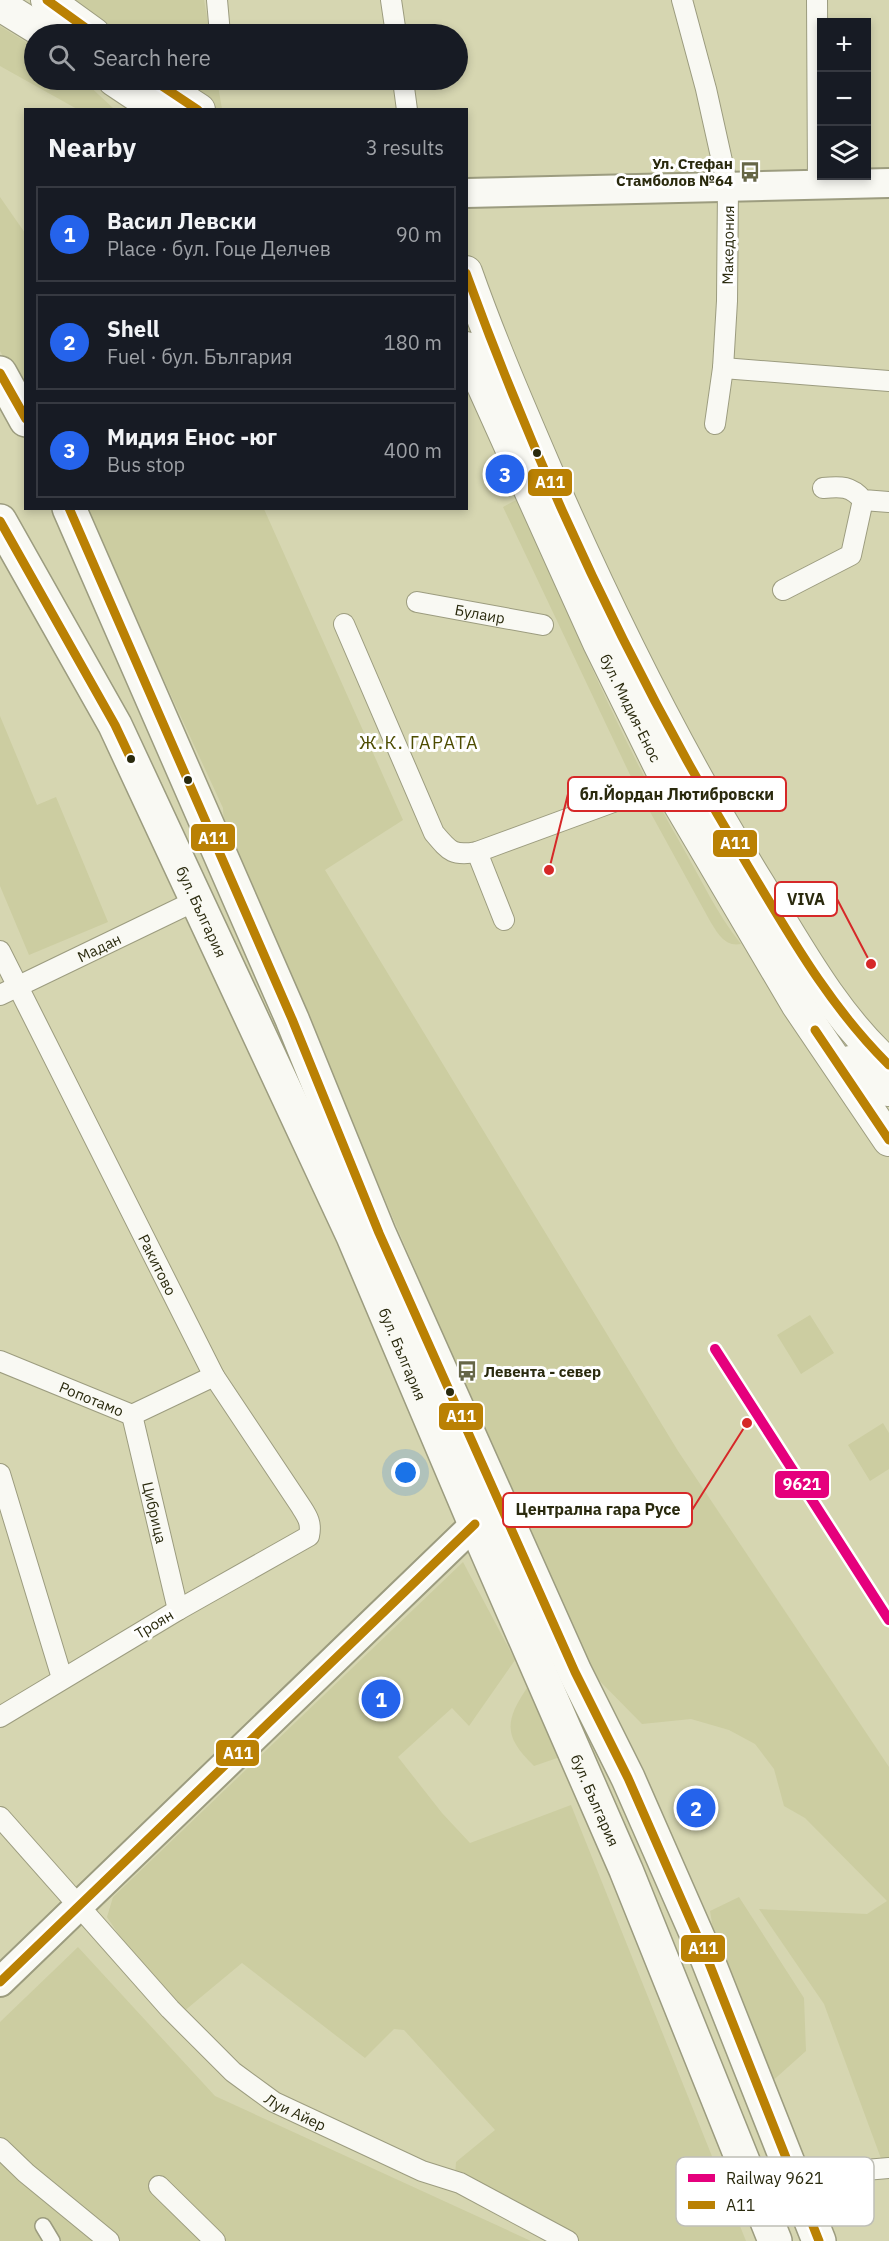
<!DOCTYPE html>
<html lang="en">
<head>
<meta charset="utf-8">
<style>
	body { margin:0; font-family:"IBM Plex Sans",sans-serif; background:#242831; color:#f1f3f6 }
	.controls { position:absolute; right:18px; top:18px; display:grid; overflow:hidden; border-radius:0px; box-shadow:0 3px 9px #0003 }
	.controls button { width:54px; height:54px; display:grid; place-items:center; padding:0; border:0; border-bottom:2px solid #363941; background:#171b24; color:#f1f3f6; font:30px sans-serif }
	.you { position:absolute; left:406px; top:1473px; width:21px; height:21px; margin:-15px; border:4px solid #fff; border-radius:50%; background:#1a73e8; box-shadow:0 0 0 9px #1a73e833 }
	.badge { display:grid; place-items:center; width:39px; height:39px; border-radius:50%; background:#2563eb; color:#fff; font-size:20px; font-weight:700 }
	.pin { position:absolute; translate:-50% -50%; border:3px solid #fff; box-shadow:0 2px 6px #0006 }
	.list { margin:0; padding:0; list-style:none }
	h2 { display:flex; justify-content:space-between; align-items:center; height:78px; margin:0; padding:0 24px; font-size:26px }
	h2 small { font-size:20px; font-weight:400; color:#9ea1a6 }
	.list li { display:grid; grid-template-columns:39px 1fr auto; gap:18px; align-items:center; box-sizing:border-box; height:96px; margin:0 12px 12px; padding:0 12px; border:2px solid #363941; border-radius:0px }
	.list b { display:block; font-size:22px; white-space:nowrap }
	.list p { margin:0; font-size:20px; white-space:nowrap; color:#9ea1a6 }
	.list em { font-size:20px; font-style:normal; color:#9ea1a6 }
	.icon { flex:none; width:33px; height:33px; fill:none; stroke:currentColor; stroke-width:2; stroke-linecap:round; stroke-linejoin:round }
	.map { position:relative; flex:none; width:889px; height:2241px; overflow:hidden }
	.search { position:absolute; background:#171b24; box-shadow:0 3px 9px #0003; left:24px; top:24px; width:444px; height:66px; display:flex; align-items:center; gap:15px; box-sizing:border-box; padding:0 21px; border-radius:33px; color:#9ea1a6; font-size:22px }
	.panel { position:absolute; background:#171b24; box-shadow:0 3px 9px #0003; left:24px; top:108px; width:444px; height:402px; border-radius:0px }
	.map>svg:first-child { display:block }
	.green { fill:#cccda1 }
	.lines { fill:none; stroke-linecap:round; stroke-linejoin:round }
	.pedestrian-casing { stroke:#9c9c7f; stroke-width:18 }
	.minor-casing { stroke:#9c9c7f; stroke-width:22 }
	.secondary-casing { stroke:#9c9c7f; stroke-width:32 }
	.primary-casing { stroke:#9c9c7f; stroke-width:34 }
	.trunk-casing { stroke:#9c9c7f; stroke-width:36 }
	.pedestrian { stroke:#f9f9f3; stroke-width:15 }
	.minor { stroke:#f9f9f3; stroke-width:20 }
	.secondary { stroke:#f9f9f3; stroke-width:28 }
	.primary { stroke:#f9f9f3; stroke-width:32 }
	.trunk { stroke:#f9f9f3; stroke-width:33 }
	.bus-1-casing { stroke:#fff; stroke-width:14 }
	.bus-1 { stroke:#ba8104; stroke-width:9 }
	.rail-1-casing { stroke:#fff; stroke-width:15 }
	.rail-1 { stroke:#e5007d; stroke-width:10 }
	.bus-dot { fill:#2a2a0e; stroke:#fff; stroke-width:2 }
	.labels { text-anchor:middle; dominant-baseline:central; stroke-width:6; stroke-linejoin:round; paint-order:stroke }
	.poi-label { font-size:15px; font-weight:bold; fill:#2a2a0e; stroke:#fff; text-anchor:end }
	.street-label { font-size:15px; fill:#2a2a0e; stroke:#fff }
	.quarter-label { font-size:18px; letter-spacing:1.5px; fill:#4d4c01; stroke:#fff }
	.key { fill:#fff; stroke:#bfbfb7; stroke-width:1.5 }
	.key-label { font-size:16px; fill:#2a2a0e }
	.leader { fill:none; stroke:#d62828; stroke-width:2 }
	.callout-dot { fill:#d62828; stroke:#fff; stroke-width:2 }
	.callout { fill:#fff; stroke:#d62828; stroke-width:2 }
	.callout-label { font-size:16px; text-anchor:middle; font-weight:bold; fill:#2a2a0e }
	.line-badge { stroke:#fff; stroke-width:2 }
	.badge-label { font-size:16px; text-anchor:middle; font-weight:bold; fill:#fff }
</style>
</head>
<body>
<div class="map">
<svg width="889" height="2241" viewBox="0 0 889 2241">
	<rect width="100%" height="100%" fill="#d6d6b1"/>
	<!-- green -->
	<path class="green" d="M56 0H204L210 34H108Z
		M0 26 34 47V80H83L114 109H77L0 66Z
		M172 80H217L222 109H215Z
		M0 197 25 233V398L0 351Z
		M518 499C569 617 618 735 682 846 701 879 717 914 741 944 725 947 718 934 710 921L632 779 503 507Z
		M85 509H264L403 820 325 870 678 1451 889 1767V2163L883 2164 824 2004 759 1909 867 1914 887 1901 805 1818 784 1806 774 1769 755 1744 729 1730 691 1719 642 1724 587 1668 224 826 223 808Z
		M0 716 37 805 56 797 108 922 29 955 0 886Z
		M810 1315 834 1353 801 1374 777 1335Z
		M883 1423 889 1433V1469L870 1481 848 1445Z
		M463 1562 515 1660 469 1726 452 1708 398 1757 442 1813 470 1843 571 1805 746 2241H572L455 2176 456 2162 495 2130 404 2030 394 2029 365 2058 242 1963 183 2012 123 1941 107 1917 113 1897Z
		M527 1688 560 1757 534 1766C504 1737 504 1722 527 1688Z
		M739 1897 804 1998 806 2051 769 2084 716 1947 710 1911Z
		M78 1947 215 2096 531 2241H0V2022Z"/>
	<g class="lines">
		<!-- pedestrian casing -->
		<g class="pedestrian-casing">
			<path id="pedestrian" d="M43 2226 52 2241"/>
		</g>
		<!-- minor casing -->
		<g class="minor-casing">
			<g id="minor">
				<path d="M217 0 220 34"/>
				<path d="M391 0 396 34"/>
				<path d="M682 0 706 89 728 188 727 301 723 368 715 424"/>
				<path d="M817 0 818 183"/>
				<path d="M403 80 407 110"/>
				<path d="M723 368 889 381"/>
				<path d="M823 488C841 486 851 486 863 500L889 502"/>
				<path d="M783 590 851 555 863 500"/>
				<path id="s1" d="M417 602 543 625"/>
				<path d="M344 624 434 833C450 852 453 856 477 852L624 798"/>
				<path d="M477 852 504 920"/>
				<path id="s2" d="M0 951 214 1376 300 1505C307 1516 312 1522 309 1536L178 1610 0 1717"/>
				<path id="s3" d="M0 995 197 900"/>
				<path id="s4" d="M0 1361 132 1415 214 1376"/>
				<path id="s5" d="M132 1415 178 1610"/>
				<path d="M0 1474 62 1678"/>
				<path id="s6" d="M0 1817 170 2009 233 2072 274 2102 422 2171 460 2183 568 2241"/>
				<path d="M0 2148 26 2173 109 2241"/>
				<path d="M830 2173 889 2168"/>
				<path d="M159 2186 215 2241"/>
			</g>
		</g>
		<!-- secondary casing -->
		<g class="secondary-casing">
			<path id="secondary" d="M466 193 889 183
				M0 1982 475 1524"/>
		</g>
		<!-- primary casing -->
		<g class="primary-casing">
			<g id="primary">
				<path d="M47 0 94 34"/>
				<path d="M0 5 47 34"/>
				<path d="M114 80 159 110"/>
				<path d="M153 80 199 110"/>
				<path d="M466 272C490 340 518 405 546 470 608 613 677 752 759 885 797 947 834 1016 889 1065"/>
				<path id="s7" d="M466 348 599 643 674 795 797 1004 889 1140"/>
				<path d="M850 1062C860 1074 872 1091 889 1090"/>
			</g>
		</g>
		<!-- trunk casing -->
		<g class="trunk-casing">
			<g id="trunk">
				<path d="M0 373 26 420"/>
				<path d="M69 508 292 1019 379 1233 575 1672 628 1778 707 1958 819 2241"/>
				<path id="s8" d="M0 521 115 725 353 1236 475 1524 626 1870 775 2241"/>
			</g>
		</g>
		<!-- pedestrian -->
		<use href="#pedestrian" class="pedestrian"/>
		<!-- minor -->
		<use href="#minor" class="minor"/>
		<!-- secondary -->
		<use href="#secondary" class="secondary"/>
		<!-- primary -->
		<use href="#primary" class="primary"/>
		<!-- trunk -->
		<use href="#trunk" class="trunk"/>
		<!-- bus-1 casing -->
		<g class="bus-1-casing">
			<path id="bus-1" d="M47 0 94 34
				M153 80 198 110
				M466 273C541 479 635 679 748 866 790 936 830 1007 889 1065
				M0 373 26 419
				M69 508 292 1019 379 1233 575 1672 628 1778 707 1958 819 2241
				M0 521 115 725 131 759
				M815 1030 889 1140
				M0 1982 475 1524"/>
		</g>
		<!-- bus-1 -->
		<use href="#bus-1" class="bus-1"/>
		<!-- rail-1 casing -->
		<g class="rail-1-casing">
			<path id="rail-1" d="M715 1349 889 1620"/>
		</g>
		<!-- rail-1 -->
		<use href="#rail-1" class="rail-1"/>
	</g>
	<!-- icons -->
	<defs>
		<g id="bus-bare" transform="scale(1.62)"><path d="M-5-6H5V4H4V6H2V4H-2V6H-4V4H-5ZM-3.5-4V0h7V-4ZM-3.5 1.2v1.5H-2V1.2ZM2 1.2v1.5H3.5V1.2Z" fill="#666647" stroke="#fff" stroke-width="2.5" paint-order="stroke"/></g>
	</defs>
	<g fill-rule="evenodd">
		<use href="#bus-bare" x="750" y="172"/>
		<use href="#bus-bare" x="467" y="1371"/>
	</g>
	<!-- markers -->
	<g class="bus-dot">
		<circle cx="537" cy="453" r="5"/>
		<circle cx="131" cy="759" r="5"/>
		<circle cx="188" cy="780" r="5"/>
		<circle cx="450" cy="1392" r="5"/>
	</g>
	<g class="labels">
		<!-- poi labels -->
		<g class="poi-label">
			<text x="733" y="163">Ул. Стефан<tspan x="733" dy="17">Стамболов №64</tspan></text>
			<text x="484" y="1371" text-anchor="start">Левента - север</text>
		</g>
		<!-- street labels -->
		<g class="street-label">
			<text transform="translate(728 245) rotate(-89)">Македония</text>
			<text stroke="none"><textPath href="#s1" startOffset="64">Булаир</textPath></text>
			<text stroke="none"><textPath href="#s7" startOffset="396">бул. Мидия-Енос</textPath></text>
			<text stroke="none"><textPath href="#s8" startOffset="440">бул. България</textPath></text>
			<text stroke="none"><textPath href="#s3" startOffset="110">Мадан</textPath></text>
			<text stroke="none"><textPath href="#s2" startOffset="351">Ракитово</textPath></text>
			<text stroke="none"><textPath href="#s8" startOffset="926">бул. България</textPath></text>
			<text stroke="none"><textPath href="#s4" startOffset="99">Ропотамо</textPath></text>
			<text stroke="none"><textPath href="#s5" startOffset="100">Цибрица</textPath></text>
			<text transform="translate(154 1624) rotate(-31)">Троян</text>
			<text stroke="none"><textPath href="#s8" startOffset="1412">бул. България</textPath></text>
			<text stroke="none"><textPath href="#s6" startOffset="420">Луи Айер</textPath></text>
		</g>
		<!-- quarter labels -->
		<g class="quarter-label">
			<text x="419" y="742">Ж.К. ГАРАТА</text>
		</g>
	</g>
	<!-- legend -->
	<rect x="676" y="2157" width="198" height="69" rx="9" class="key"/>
	<rect x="688" y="2174" width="27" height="8" fill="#e5007d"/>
	<rect x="688" y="2201" width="27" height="8" fill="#ba8104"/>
	<g class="key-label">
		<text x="726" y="2184">Railway 9621</text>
		<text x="726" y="2211">А11</text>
	</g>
	<!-- callouts -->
	<path class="leader" d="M549 870L568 794M871 964L837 899M747 1423L692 1510"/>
	<g class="callout-dot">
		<circle cx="549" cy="870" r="6"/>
		<circle cx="871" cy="964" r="6"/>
		<circle cx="747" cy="1423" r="6"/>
	</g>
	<g class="callout">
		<rect x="568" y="777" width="218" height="34" rx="6"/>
		<rect x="775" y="882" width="62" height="34" rx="6"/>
		<rect x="503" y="1493" width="189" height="34" rx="6"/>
	</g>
	<g class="callout-label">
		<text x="677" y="800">бл.Йордан Лютибровски</text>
		<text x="806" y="905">VIVA</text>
		<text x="598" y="1515">Централна гара Русе</text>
	</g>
	<g class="line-badge">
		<rect x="527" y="468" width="46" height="29" rx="6" fill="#ba8104"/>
		<rect x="190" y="823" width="46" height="29" rx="6" fill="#ba8104"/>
		<rect x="712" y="829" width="46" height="29" rx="6" fill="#ba8104"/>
		<rect x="438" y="1402" width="46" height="29" rx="6" fill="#ba8104"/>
		<rect x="774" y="1470" width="56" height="29" rx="6" fill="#e5007d"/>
		<rect x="215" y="1739" width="45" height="28" rx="6" fill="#ba8104"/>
		<rect x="680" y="1934" width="46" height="29" rx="6" fill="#ba8104"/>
	</g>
	<g class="badge-label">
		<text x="550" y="488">А11</text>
		<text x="213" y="844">А11</text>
		<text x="735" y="849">А11</text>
		<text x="461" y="1422">А11</text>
		<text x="802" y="1490">9621</text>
		<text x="238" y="1759">А11</text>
		<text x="703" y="1954">А11</text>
	</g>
</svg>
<div class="controls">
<button>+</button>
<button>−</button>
<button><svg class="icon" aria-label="layers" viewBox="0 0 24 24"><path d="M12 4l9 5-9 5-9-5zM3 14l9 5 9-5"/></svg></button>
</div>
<div class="you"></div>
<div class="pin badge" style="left:381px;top:1699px">1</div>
<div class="pin badge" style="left:696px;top:1808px">2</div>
<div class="pin badge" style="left:505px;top:474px">3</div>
<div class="search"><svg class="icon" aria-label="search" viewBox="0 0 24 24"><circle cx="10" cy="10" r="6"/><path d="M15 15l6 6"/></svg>Search here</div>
<section class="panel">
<h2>Nearby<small>3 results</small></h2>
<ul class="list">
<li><span class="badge">1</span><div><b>Васил Левски</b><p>Place · бул. Гоце Делчев</p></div><em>90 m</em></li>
<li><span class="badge">2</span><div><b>Shell</b><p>Fuel · бул. България</p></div><em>180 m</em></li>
<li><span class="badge">3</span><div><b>Мидия Енос -юг</b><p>Bus stop</p></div><em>400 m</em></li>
</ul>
</section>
</div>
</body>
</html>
